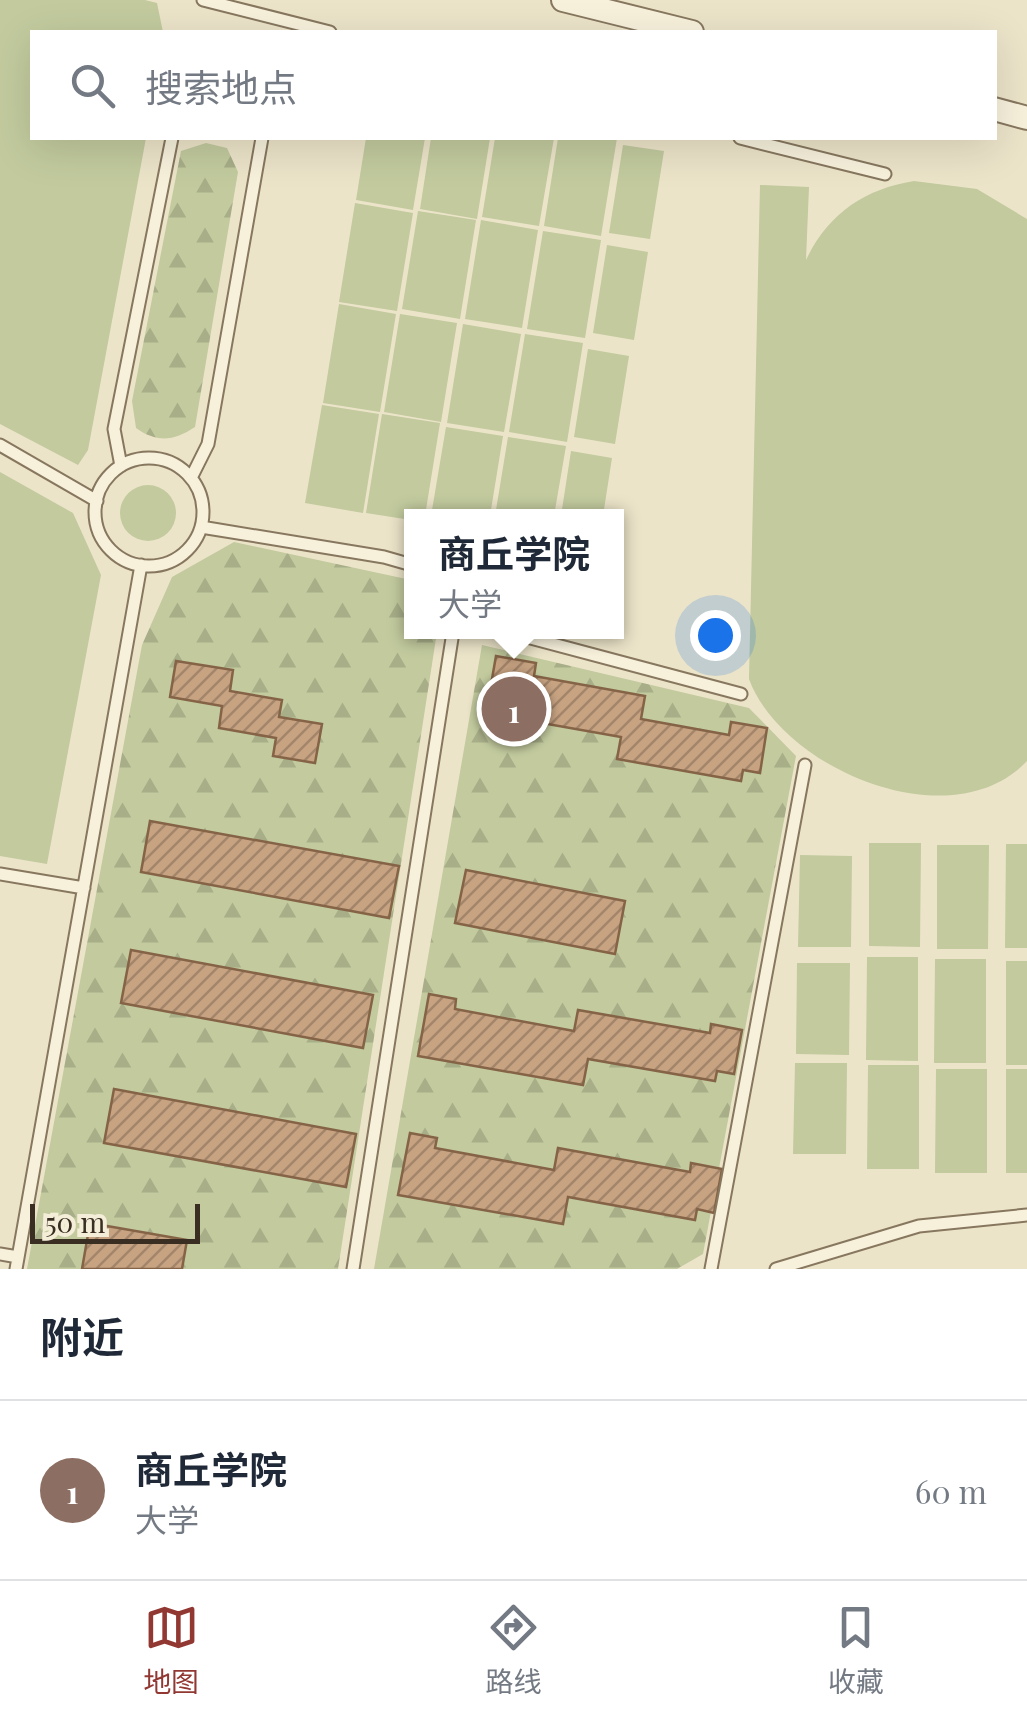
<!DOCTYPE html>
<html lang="zh">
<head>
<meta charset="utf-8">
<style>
	body { margin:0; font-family:"Playfair Display","Noto Sans SC",serif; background:#f2f2f3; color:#1f2937 }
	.scale { position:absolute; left:30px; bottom:25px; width:170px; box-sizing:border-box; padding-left:10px; border:5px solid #392e21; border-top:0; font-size:28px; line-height:35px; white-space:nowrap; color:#392e21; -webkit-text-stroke:8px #f4eed9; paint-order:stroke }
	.you { position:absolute; left:715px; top:635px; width:35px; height:35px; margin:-25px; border:8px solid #fff; border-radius:50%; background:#1a73e8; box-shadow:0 0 0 15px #1a73e833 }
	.badge { display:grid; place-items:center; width:65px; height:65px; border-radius:50%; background:#923833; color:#fff; font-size:32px; font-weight:700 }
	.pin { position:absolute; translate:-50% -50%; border:5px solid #fff; box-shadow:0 2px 10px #0006 }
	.popup { position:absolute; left:404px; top:509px; width:220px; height:130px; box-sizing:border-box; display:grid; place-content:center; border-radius:0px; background:#fff; filter:drop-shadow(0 2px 8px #0005); font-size:32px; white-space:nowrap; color:#747a83 }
	.popup b { font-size:38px; color:#1f2937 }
	.popup::after { content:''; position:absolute; left:50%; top:100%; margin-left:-20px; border:20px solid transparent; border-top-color:#fff }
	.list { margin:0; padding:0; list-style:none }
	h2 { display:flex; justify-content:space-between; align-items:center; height:130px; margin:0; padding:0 40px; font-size:42px }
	h2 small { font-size:32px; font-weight:400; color:#747a83 }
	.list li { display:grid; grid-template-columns:65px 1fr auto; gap:30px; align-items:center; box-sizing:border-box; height:180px; padding:0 40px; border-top:2px solid #e0e1e3 }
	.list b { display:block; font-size:38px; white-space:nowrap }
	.list p { margin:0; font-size:32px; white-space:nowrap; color:#747a83 }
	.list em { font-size:32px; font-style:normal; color:#747a83 }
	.icon { flex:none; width:55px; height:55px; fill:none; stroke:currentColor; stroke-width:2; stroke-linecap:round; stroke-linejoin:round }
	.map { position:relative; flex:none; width:1027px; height:1269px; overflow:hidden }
	.search { position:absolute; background:#fff; box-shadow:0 10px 40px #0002; left:30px; right:30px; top:30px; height:110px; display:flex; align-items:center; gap:25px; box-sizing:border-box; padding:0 35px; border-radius:0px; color:#747a83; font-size:38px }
	.sheet { height:310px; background:#fff }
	nav { display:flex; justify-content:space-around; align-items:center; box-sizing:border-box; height:140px; border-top:2px solid #e0e1e3; background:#fff; font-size:28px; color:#747a83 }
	nav a { display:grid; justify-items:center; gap:5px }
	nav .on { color:#923833 }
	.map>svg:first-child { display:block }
	.green { fill:#c2ca9e }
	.forest { fill:url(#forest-firs) }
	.building { fill:url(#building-hatch); stroke:#856346; stroke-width:2.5 }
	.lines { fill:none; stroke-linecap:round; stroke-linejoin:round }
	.service-casing { stroke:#87775f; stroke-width:15 }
	.minor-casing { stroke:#87775f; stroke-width:26 }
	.service { stroke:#f7f1dc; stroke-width:11 }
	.minor { stroke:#f7f1dc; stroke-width:22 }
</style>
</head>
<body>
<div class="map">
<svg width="1027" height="1269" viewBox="0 0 1027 1269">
	<defs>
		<pattern id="forest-firs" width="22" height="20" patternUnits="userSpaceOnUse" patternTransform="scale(2.5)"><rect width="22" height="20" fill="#c2ca9e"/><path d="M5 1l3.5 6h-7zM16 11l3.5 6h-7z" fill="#a7ae88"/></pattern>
		<pattern id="building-hatch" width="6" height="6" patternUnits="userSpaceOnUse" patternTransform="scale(2.5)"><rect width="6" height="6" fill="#c7a382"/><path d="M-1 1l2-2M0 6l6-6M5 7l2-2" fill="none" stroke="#a3856a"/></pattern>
	</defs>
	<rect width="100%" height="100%" fill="#ece4c9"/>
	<!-- green -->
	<path class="green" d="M0 0H145L157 3 163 32H32V138H146L88 450 78 465 0 424Z
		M366 138H425L413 210 356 200Z
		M431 138H490L477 219 420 209Z
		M495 138H554L539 226 482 217Z
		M558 138H617L601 236 544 226Z
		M623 145 664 151 650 239 609 233Z
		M914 181 977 189 1027 219V761C952 841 782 769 749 679L760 185 809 187 806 260C828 214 864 189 914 181Z
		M355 203 413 213 397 311 339 302Z
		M418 211 476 220 460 319 402 309Z
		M481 220 538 230 522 328 465 319Z
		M543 231 601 240 585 338 527 329Z
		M607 245 648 252 634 340 593 333Z
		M339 304 396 314 380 412 323 403Z
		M400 314 457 323 441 422 384 412Z
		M463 324 521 334 504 432 447 423Z
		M525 334 583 343 567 442 509 432Z
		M588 349 629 356 615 444 574 437Z
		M322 405 379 414 363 513 305 503Z
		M382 414 440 423 425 516 411 520 366 513Z
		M446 427 503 436 490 516H431Z
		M508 437 566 446 554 516H495Z
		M571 451 612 458 603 516H561Z
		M0 472 73 513 101 575 47 864 0 856Z
		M120 513a28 28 0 1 1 56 0a28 28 0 1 1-56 0Z
		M869 843H921L920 947 869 946Z
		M1006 844H1027V948H1005Z
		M937 845H989L988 949H937Z
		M800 855 852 856 851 947H798Z
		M867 957H918V1061L866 1060Z
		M935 959H986V1063H934Z
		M1006 961H1027V1065H1006Z
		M797 963H850L849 1055 796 1054Z
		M795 1063H847L846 1154H793Z
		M868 1065H919V1169H867Z
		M936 1069H987V1173H935Z
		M1006 1069H1027V1173H1006Z"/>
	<!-- forest -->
	<path class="forest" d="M206 143 227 148 238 172 195 427C174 441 157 443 136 428L132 401 181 151Z
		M234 542 411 580 412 632H437L338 1269H27L142 645 172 577Z
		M482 645 749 708 796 756 703 1254 677 1269H374Z"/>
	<!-- building -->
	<path class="building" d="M496 656 536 663 534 676 645 696 641 719 729 735 731 722 767 728 760 773 743 770 741 781 617 759 621 737 486 713Z
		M176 661 233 670 230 691 282 700 279 717 322 724 315 763 273 756 276 738 219 728 222 706 170 697Z
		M150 821 399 866 389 918 141 872Z
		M466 870 625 901 615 954 455 923Z
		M131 950 373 995 363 1048 121 1003Z
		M429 994 456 999 455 1009 574 1031 578 1010 710 1033 711 1024 742 1030 734 1074 717 1071 715 1081 588 1059 583 1085 418 1056Z
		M114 1089 356 1134 346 1187 104 1143Z
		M410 1133 437 1138 435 1148 554 1170 558 1148 690 1172 691 1163 722 1169 714 1213 697 1209 695 1220 568 1197 563 1224 398 1195Z
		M90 1223 187 1240 182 1269H82Z"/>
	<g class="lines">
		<!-- service casing -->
		<g class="service-casing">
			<path id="service" d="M203 0 330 32
				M740 138 885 174
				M0 445 97 501
				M95 512a54 54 0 1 1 108 0a54 54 0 1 1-108 0Z
				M121 466 114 429 172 138
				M191 478 208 444 262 138
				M201 527 384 557 412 565
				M508 632 741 694
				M0 874 84 888
				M0 1254 18 1257
				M16 1269 141 565
				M353 1269 453 632
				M711 1269 805 765
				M776 1269 919 1226 1027 1215"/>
		</g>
		<!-- minor casing -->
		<g class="minor-casing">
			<path id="minor" d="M563 0 692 32
				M994 109 1027 118"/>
		</g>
		<!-- service -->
		<use href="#service" class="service"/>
		<!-- minor -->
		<use href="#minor" class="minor"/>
	</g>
</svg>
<div class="scale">50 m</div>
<div class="you"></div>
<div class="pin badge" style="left:514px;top:709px;background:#8d6e63">1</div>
<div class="popup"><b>商丘学院</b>大学</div>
<div class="search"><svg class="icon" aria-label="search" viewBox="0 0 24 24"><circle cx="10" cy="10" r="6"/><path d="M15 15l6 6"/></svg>搜索地点</div>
</div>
<section class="sheet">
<h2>附近<small></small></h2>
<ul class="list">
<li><span class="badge" style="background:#8d6e63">1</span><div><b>商丘学院</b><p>大学</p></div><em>60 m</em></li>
</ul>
</section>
<nav>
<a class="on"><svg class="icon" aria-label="map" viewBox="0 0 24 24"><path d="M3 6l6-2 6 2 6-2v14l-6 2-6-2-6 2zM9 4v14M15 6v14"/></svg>地图</a>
<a><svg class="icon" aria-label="directions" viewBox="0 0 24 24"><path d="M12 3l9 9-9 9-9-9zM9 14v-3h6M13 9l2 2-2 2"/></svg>路线</a>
<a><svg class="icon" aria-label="saved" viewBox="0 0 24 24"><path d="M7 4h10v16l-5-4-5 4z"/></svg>收藏</a>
</nav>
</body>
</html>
